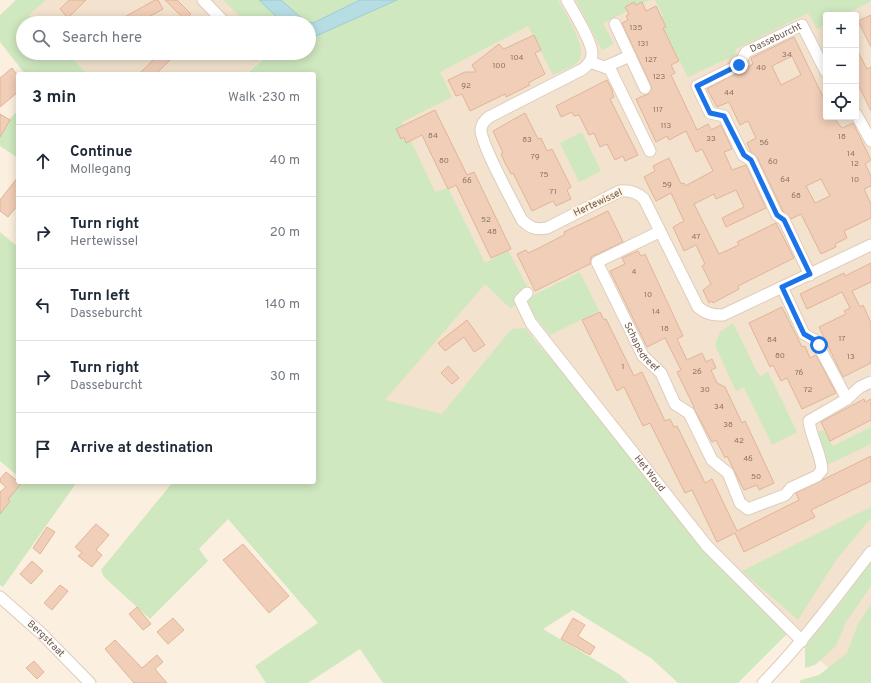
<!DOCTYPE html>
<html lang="en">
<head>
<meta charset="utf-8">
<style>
	body { margin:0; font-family:Overpass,sans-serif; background:#f2f2f3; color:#1f2937 }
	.controls { position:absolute; right:12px; top:12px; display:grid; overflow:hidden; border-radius:4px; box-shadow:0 2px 10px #0003 }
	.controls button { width:36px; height:36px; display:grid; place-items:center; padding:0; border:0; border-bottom:1px solid #e0e1e3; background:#fff; color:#1f2937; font:20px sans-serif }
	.stop { position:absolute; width:12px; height:12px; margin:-9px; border:3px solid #1a73e8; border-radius:50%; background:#fff }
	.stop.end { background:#1a73e8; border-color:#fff; box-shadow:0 1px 4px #0008 }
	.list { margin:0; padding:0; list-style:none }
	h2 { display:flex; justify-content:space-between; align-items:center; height:52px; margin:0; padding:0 16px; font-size:17px }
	h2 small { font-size:13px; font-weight:400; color:#747a83 }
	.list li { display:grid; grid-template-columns:26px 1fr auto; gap:12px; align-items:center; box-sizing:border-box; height:72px; padding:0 16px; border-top:1px solid #e0e1e3 }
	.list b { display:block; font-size:15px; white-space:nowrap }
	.list p { margin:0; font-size:13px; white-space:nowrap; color:#747a83 }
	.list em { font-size:13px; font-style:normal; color:#747a83 }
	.icon { flex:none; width:22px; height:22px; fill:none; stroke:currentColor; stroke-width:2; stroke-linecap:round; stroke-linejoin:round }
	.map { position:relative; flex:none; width:871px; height:683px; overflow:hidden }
	.search { position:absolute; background:#fff; box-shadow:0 2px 10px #0003; left:16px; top:16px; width:300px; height:44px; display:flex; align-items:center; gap:10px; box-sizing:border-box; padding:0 14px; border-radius:22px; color:#747a83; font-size:15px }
	.panel { position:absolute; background:#fff; box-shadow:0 2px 10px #0003; left:16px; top:72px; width:300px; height:412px; border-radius:4px }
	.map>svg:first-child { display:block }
	.residential { fill:#f2e2ce; fill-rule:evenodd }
	.green { fill:#cfe8bf }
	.water { fill:#b5dde3; stroke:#9bccd5 }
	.building { fill:#f0ceb7; stroke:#e2b498; fill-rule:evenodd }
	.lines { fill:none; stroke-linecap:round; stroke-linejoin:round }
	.minor-casing { stroke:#dfccbc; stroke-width:13 }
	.minor { stroke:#fff; stroke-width:11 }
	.route { stroke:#1a73e8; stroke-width:5 }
	.labels { text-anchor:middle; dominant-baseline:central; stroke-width:4; stroke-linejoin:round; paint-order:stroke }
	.number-label { font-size:8px; fill:#907464 }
	.street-label { font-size:10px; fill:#705648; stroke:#fff4e4 }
</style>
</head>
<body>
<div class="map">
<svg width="871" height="683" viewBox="0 0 871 683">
	<rect width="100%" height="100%" fill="#fbf0df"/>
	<!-- residential -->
	<path class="residential" d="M46 0H230L252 23H37L29 15Z
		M534 0H871V683H847L790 636 712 560 534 337 515 332 443 415 382 402 388 128 391 74ZM826 15H856V117H826Z
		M67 53H269L245 74H87Z"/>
	<!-- green -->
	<path class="green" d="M16 0H46L29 15 37 23H23V53H67L87 74H25L0 42V15Z
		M223 0H259L283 23H247Z
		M281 0H360L313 23H306Z
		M397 0H558C565 13 590 50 578 62 572 68 561 71 553 75L528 26 440 72 452 97 402 122 435 192 448 188 485 263 508 250 532 296 580 272 599 311 550 335 520 298 511 309 485 284 385 400 442 414 509 332 513 329 525 328 571 382 714 559 765 612 790 631 738 683H678L651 658 573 610 543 629 619 674 629 683H383L360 649 308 683H266L255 666 318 623 228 519 199 549 208 561 150 619 104 577 101 570 173 482H314V74H246L270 53H309V39Z
		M576 0H650L603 23 614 44 602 50Z
		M655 0H871V1L844 15H826V24L817 29 808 13 736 49 735 55 688 77 659 20 663 16Z
		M18 110V158L0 146V130Z
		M582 132 601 171 579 182 560 143Z
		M0 232 18 247V476L0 461Z
		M733 323 758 374 761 376 768 372 797 432 772 445 744 387 736 391 715 345 720 332Z
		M871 427V444L827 465 817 432 823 430 833 446Z
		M21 482H77L3 587 0 585V508Z
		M871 507V518L836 560 798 620 742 571Z
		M871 561V586L846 622 836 646 815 665 805 668V647L845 597Z
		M871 604V683H799L801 680 819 675 847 653 858 624Z"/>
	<!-- water -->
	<path class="water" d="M259 0H281L306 22 313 23 360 0H397L309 39V23H283Z"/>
	<!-- building -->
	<path class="building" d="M69 0H86L68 18 60 9Z
		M155 0H158L163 9 138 23H114Z
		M165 0H177L191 14 185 20Z
		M634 2 636 5 642 2 646 11 656 6 666 27 663 28 679 61 671 65 675 73 671 75 697 130 708 124 711 130 721 125 732 149 724 152 732 170 746 165 766 208 726 227 722 218 744 207 736 190 716 199 714 194 694 204 719 254 739 245 737 242 776 223 794 258 738 286 739 289 713 303 712 301 709 303 703 290 711 284 702 266 705 264 696 245 684 251 673 227 684 221 671 193 656 201 644 177 655 171 653 166 669 158 681 184 684 183 685 186 713 171 702 149 696 152 686 131 669 140 667 136 656 142 636 99 648 94 652 88 622 23 628 20 626 16 629 14 625 7Z
		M871 15V47L858 21Z
		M534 35 541 50 535 53 545 74 528 83 530 85 506 97 505 94 470 111 462 94 456 96 448 80 465 72H476L472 65 499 44 504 49Z
		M794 37 826 103V117H833L842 128 853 123 871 160 865 164 871 176V186L864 189 871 204V218L844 231 847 238 835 244 836 247 821 254 801 214 791 219 783 211 757 157 751 152 747 143 756 138 748 121 740 125 729 102 717 107 707 89 753 64 751 58ZM792 56 801 75 781 85 772 66ZM821 179 830 196 815 203 806 186Z
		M856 48 867 69 871 67V111L856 80Z
		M160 53H177L156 74H139Z
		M12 68 18 76V92L0 107V78Z
		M607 80 613 92 612 93 614 97 610 99 638 155 625 161 623 156 615 160 607 144 600 147 594 133 589 135 579 115 574 116 572 112 561 117 556 106Z
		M435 110 467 175 474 172 511 249 491 258 456 185 448 189 422 135 406 143 404 137 401 139 396 129Z
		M525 113 538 139 541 138 547 151 552 149 571 187 567 190 571 199 556 206 553 201 532 211 513 173 511 174 505 163 501 154 503 153 493 131Z
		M0 114 10 120 0 137Z
		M18 177V205L8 217 0 211V200Z
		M608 211 623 242 591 257 590 264 535 291 517 254 526 250 528 253 537 249 562 236 565 234 564 232Z
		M638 251 641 256 645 254 683 336 677 339 687 360 702 353 706 362 712 359 716 368 711 370 717 383 725 387 742 423 745 421 774 483 759 490 757 485 744 490 727 456 725 458 716 440 712 442 693 407H694L677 372 681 370 665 338 647 347 610 271 625 264 622 258Z
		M871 263V282L852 291 860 307 863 305 871 323V363L843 377 819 327 846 314 844 311 850 308 842 292 807 309 800 294 844 273 845 276Z
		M782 307 802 347 805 346 810 358 816 355 836 393 802 409 787 378 781 381 773 365 770 367 749 323Z
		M600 312 604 320 606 319 634 376 642 372 665 421 670 419 674 427 677 426 705 483 712 479 737 531 799 500 796 493 871 456V481L811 510 815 517 744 552 735 533 717 542 692 490 685 493 650 423 643 426 624 387 617 391 582 320Z
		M467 320 485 345 474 352 464 337 445 351 438 343Z
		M448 366 459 378 452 384 441 373Z
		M864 399 865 402 871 399V420L830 441 821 422Z
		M6 472 21 484 8 499 10 501 0 514V492L6 487 0 482V479Z
		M96 524 109 535 96 550 102 555 92 567 78 556 82 553 75 547Z
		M47 527 55 532 40 554 33 548Z
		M243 544 289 596 269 613 223 560Z
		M32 561 43 571 31 584 20 574Z
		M60 585 68 591 52 610 44 603Z
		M137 607 151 624 143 630 129 614Z
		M173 618 184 630 168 644 157 632Z
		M573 618 585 625 578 636 595 647 590 655 561 639Z
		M115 640 142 668 157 655 163 662 155 669 167 683H134L105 649Z
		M34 661 44 672 37 679 26 668Z"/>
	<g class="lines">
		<!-- minor casing -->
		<g class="minor-casing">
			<g id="minor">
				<path d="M203 0 225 23"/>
				<path d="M567 0C573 11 593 43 592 54 592 61 588 65 583 69L489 117C485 120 482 123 481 129 480 143 514 204 522 220 530 228 536 230 547 228L620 191C630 190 637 192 644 199L698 307C706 314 713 315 723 315L871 245"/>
				<path d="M615 24 645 88"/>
				<path d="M253 53 255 54"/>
				<path d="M590 62 610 69 650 151"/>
				<path d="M607 66 630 56"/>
				<path d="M856 114 871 141"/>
				<path id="s1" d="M659 232 597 262 643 356 661 373 675 404 689 413 712 460 728 473 740 503 748 509 785 495 791 488 817 476 822 470C821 453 811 438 809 421L847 399 860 387 871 382"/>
				<path id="s2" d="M810 275 784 220 777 215 751 160 743 155 724 116 710 113 697 86 739 65 746 52 802 25 826 72"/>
				<path d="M782 287 804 334 816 341 847 399"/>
				<path id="s3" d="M527 293 520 300 531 323 707 546 802 641"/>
				<path id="s4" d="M0 597 42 634 90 683"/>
				<path d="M763 683C803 642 836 597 871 552"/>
			</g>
		</g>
		<!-- minor -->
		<use href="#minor" class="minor"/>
	</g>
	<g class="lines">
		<!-- route -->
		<path class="route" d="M739 65 697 86 710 113 724 116 744 155 751 160 777 215 784 220 810 274 782 287 804 334 816 341 819 345"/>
	</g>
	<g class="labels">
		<!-- number labels -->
		<g class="number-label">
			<text x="636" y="28">135</text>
			<text x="643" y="44">131</text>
			<text x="787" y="55">34</text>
			<text x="517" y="58">104</text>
			<text x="651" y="60">127</text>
			<text x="499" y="66">100</text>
			<text x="761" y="68">40</text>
			<text x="659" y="77">123</text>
			<text x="466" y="86">92</text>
			<text x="729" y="93">44</text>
			<text x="658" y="110">117</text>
			<text x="666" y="126">113</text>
			<text x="433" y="136">84</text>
			<text x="842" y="137">18</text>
			<text x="711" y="139">33</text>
			<text x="527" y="140">83</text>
			<text x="764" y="143">56</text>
			<text x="851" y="154">14</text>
			<text x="535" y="157">79</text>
			<text x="444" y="161">80</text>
			<text x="773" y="162">60</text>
			<text x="855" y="164">12</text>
			<text x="544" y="175">75</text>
			<text x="785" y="180">64</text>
			<text x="855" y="180">10</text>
			<text x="467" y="181">66</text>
			<text x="667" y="185">59</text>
			<text x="553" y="192">71</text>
			<text x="796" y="196">68</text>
			<text x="486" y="220">52</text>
			<text x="492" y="232">48</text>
			<text x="696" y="237">47</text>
			<text x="634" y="272">4</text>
			<text x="648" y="295">10</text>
			<text x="656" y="312">14</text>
			<text x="665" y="329">18</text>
			<text x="842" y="339">17</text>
			<text x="772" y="340">84</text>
			<text x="780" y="356">80</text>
			<text x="851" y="357">13</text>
			<text x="623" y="367">1</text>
			<text x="697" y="372">26</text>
			<text x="799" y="373">76</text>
			<text x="705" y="390">30</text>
			<text x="808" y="390">72</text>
			<text x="719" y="407">34</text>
			<text x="728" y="425">38</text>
			<text x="739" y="441">42</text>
			<text x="748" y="459">46</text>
			<text x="756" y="477">50</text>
		</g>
		<!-- street labels -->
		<g class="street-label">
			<text stroke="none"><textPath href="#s2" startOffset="322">Dasseburcht</textPath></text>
			<text transform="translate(598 203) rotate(-25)">Hertewissel</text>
			<text stroke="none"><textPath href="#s1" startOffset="165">Schapedreef</textPath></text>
			<text stroke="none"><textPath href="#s3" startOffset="227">Het Woud</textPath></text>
			<text stroke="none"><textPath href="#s4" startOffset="62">Bergstraat</textPath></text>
		</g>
	</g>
</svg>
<div class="controls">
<button>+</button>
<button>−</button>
<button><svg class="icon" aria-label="locate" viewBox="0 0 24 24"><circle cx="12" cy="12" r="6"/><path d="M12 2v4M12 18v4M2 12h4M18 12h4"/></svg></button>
</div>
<div class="stop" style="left:819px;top:345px"></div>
<div class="stop end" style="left:739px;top:65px"></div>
<div class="search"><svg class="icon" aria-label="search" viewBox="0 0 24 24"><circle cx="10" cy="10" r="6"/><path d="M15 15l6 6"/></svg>Search here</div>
<section class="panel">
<h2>3 min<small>Walk · 230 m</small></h2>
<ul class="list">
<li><svg class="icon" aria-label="ahead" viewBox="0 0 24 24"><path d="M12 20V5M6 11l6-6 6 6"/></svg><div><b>Continue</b><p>Mollegang</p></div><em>40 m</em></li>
<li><svg class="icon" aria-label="right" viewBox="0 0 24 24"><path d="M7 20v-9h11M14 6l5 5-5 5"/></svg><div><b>Turn right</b><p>Hertewissel</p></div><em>20 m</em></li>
<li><svg class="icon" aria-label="left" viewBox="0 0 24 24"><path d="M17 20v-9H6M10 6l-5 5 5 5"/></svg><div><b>Turn left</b><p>Dasseburcht</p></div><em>140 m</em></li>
<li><svg class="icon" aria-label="right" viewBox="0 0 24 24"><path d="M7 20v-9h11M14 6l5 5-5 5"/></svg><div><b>Turn right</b><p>Dasseburcht</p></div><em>30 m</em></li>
<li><svg class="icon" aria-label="arrive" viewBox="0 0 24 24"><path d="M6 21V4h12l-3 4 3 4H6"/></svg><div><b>Arrive at destination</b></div></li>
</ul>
</section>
</div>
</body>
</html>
